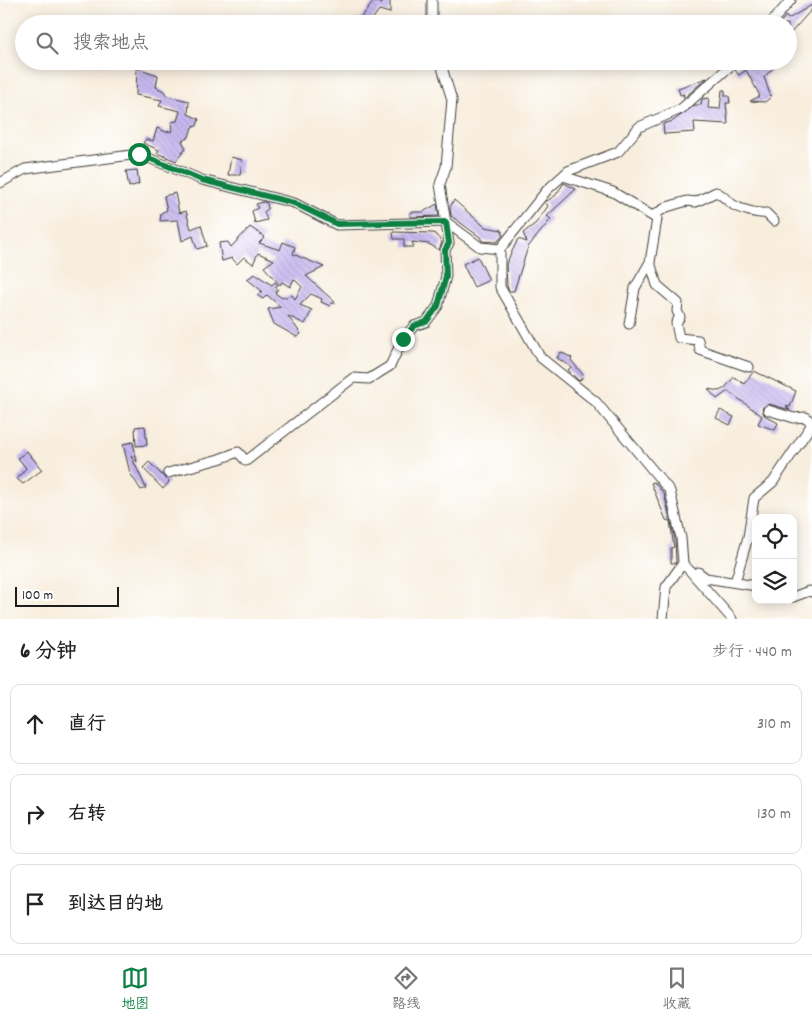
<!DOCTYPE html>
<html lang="zh">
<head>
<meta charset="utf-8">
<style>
	body { margin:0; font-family:Dekko,"LXGW WenKai TC",sans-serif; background:#f6f6f6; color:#222 }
	.controls { position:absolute; right:15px; bottom:15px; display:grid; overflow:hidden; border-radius:10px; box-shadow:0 2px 12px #0003 }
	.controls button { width:45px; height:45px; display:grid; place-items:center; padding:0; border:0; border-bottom:1px solid #e0e0e0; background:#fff; color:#222; font:25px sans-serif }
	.scale { position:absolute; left:15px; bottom:12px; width:104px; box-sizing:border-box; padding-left:5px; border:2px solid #1c1c1c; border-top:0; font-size:14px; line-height:18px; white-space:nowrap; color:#1c1c1c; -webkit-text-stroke:4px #fff; paint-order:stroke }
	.stop { position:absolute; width:15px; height:15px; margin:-11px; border:4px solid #0b8043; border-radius:50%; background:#fff }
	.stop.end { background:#0b8043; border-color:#fff; box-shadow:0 1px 5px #0008 }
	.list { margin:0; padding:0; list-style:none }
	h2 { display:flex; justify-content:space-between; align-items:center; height:65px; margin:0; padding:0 20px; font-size:21px }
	h2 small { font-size:16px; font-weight:400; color:#767676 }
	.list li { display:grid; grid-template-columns:32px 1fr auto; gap:15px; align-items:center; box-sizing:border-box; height:80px; margin:0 10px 10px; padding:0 10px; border:1px solid #e0e0e0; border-radius:10px }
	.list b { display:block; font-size:19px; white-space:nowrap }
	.list em { font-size:16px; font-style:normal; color:#767676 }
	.icon { flex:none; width:28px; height:28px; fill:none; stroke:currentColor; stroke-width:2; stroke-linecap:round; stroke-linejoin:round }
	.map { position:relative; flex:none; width:812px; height:619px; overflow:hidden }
	.search { position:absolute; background:#fff; box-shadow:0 2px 12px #0003; left:15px; right:15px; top:15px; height:55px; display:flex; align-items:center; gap:12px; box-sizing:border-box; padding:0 18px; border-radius:28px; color:#767676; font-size:19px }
	.sheet { height:335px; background:#fff }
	nav { display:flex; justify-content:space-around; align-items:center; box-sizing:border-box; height:70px; border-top:1px solid #e0e0e0; background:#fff; font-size:14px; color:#767676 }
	nav a { display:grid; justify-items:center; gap:2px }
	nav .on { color:#0b8043 }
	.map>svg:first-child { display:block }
	.building { fill:url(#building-back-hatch) }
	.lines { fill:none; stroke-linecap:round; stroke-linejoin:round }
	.street-casing { stroke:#3d3c39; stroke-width:11 }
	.street { stroke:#fff; stroke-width:9 }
	.route { stroke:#0b8043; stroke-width:6 }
</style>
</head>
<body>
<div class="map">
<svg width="812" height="619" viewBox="0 0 812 619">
	<defs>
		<pattern id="building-back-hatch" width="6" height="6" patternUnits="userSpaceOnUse" patternTransform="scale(1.25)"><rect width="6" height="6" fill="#c8b9f0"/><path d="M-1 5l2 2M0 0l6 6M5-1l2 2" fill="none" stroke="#ab9ecd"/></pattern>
	</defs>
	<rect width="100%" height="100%" fill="#fff"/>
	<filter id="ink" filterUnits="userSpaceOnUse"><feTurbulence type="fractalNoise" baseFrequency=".02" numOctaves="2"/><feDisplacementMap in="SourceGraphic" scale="10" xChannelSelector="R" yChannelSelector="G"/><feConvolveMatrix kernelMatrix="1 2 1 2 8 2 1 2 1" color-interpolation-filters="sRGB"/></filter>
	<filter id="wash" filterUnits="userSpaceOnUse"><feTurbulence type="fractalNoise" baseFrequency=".0096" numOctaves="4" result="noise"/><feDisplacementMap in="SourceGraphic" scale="20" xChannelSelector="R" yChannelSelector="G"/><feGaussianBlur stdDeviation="1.12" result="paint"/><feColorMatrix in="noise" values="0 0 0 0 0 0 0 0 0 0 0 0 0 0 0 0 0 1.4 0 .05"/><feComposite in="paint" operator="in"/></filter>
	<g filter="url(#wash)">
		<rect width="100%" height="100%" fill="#f8eede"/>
		<g id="blocks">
			<!-- building -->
			<path class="building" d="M382 0H390V13L379 10 369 24H356L374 1 382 4Z
				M812 5V9L788 36V24H779L786 16 788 19Z
				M743 61H781L764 77 771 97 765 102 750 101 760 96 746 70 739 75 735 70Z
				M137 68 158 75 156 87 164 91 167 96 189 101 188 114 199 119 197 126 192 127 189 137 182 141 186 148 176 161 157 153 159 150 143 143 146 139 153 141 157 128 166 132 172 131 171 122 177 121 180 111 159 106 162 100 136 95Z
				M707 78 685 97H683L684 94 680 95 678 88Z
				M722 90H725V96H729L730 103H726L728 124 694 122 695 132 664 134 663 124 673 121 695 105H701L702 99 709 98 708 108 720 109Z
				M231 157 242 160 240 175H228Z
				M137 170 139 184 129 187 126 171Z
				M564 183 576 189 547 216 551 219 528 247 514 291H509L507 286 506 264 518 239 527 242 523 233 536 223 548 206 545 202 555 196Z
				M175 193 179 213 186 211 191 229 201 225 207 246 197 249 193 236 182 241 178 220 160 221 161 213 167 210 164 196Z
				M454 200 485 227 502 230 503 235 497 242 482 241 480 237 451 216 450 207Z
				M263 202 267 203 268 209 264 212 267 220 255 223 252 211 258 208 256 204Z
				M437 204 439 216 410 217V212H423Z
				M250 227 265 237 259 243 280 250 283 242 295 247 293 254 324 267 306 276 336 303H331L330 306 321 302 322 299 311 294 300 305 312 310 305 324 288 316 301 334 297 337 274 324 268 309 281 307 267 295 263 299 257 295 262 291 247 279 255 274 272 285 275 282 278 285 275 287 278 289 275 293 282 298 292 295 295 299 302 287 294 279 290 287 282 282 280 285 264 267 274 260 258 253 253 264 244 257 237 264 232 258 222 261 219 243 228 242 231 247Z
				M393 232 434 233 442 242 439 250 429 244 412 242 414 247H404V239H394Z
				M478 257 489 280 474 287 463 264Z
				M561 352 572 358 571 360 584 376 579 381 568 370 571 367 557 358Z
				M754 371 796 391 790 407 786 406 790 410 769 404 762 408 764 415 778 423 775 430 758 424 762 416 728 391 717 399 708 389 719 391 725 388 734 377 744 384Z
				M720 410 734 417 730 425 716 418Z
				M145 426 147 445 136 446 135 427Z
				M133 442 137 462 131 456 146 488 141 490 130 473 123 444Z
				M27 451 42 470 23 484 17 479 26 468 18 458Z
				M149 462 169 482 163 489 143 468Z
				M654 482 664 494 675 539 676 563H671V548L674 547 670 521 666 520 651 483Z"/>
		</g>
	</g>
	<g filter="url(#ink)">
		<use href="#blocks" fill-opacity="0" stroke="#3d3c39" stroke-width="1"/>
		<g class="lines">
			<!-- street casing -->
			<g class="street-casing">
				<path id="street" d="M432 24V0
					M770 24 791 0
					M563 176 613 192 657 219 650 262 635 288 629 324
					M0 183 25 169 139 154 202 180 294 203 337 225 446 222 480 247 500 249
					M652 216 667 207 687 201 696 202 716 192C723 195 726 200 732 204 738 209 758 214 766 213L774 221
					M650 262 657 285 678 303 677 311 680 317 676 323 679 338 698 340 700 350 749 367
					M168 473 219 459 238 452 246 461 353 378 369 379 390 366 403 339 414 326 426 322 438 306 446 276 445 250 449 243 440 184 446 167 452 100 440 61
					M694 574 698 572 706 578 756 586
					M735 582 748 537 754 498 773 482 812 424 806 417 794 418 768 410
					M793 597 809 591 812 592
					M663 619 666 587 683 563
					M732 619 683 563 681 538 670 491 596 402 540 357 500 287V249L547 190 568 171 618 152 639 127 681 109 736 61"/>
			</g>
			<!-- street -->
			<use href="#street" class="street"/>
		</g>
	</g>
	<g class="lines" filter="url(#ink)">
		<!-- route -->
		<path class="route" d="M139 154 202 180 294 203 337 224 446 222 449 243 445 250 446 276 438 306 426 322 414 326 403 339"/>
	</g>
</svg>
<div class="controls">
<button><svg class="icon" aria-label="locate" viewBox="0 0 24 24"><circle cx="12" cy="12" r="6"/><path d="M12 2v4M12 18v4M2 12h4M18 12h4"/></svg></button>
<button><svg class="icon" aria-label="layers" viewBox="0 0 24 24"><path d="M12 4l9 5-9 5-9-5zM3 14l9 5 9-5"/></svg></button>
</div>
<div class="scale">100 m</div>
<div class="stop" style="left:139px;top:154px"></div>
<div class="stop end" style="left:403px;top:339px"></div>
<div class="search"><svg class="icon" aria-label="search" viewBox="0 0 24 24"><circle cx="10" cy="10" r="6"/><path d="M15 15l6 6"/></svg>搜索地点</div>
</div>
<section class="sheet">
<h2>6 分钟<small>步行 · 440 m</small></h2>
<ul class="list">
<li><svg class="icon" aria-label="ahead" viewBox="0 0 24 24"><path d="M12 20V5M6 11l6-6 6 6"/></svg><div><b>直行</b></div><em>310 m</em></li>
<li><svg class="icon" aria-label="right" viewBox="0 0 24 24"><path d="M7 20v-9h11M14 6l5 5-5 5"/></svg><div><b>右转</b></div><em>130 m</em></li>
<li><svg class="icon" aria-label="arrive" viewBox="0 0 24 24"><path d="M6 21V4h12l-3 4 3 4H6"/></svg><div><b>到达目的地</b></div></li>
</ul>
</section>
<nav>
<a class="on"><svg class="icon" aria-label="map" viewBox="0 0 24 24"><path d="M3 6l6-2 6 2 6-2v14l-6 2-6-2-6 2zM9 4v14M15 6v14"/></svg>地图</a>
<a><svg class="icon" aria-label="directions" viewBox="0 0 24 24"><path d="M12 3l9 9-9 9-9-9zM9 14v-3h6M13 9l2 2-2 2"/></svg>路线</a>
<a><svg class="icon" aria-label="saved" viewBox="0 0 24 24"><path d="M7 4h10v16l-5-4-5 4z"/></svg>收藏</a>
</nav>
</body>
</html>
